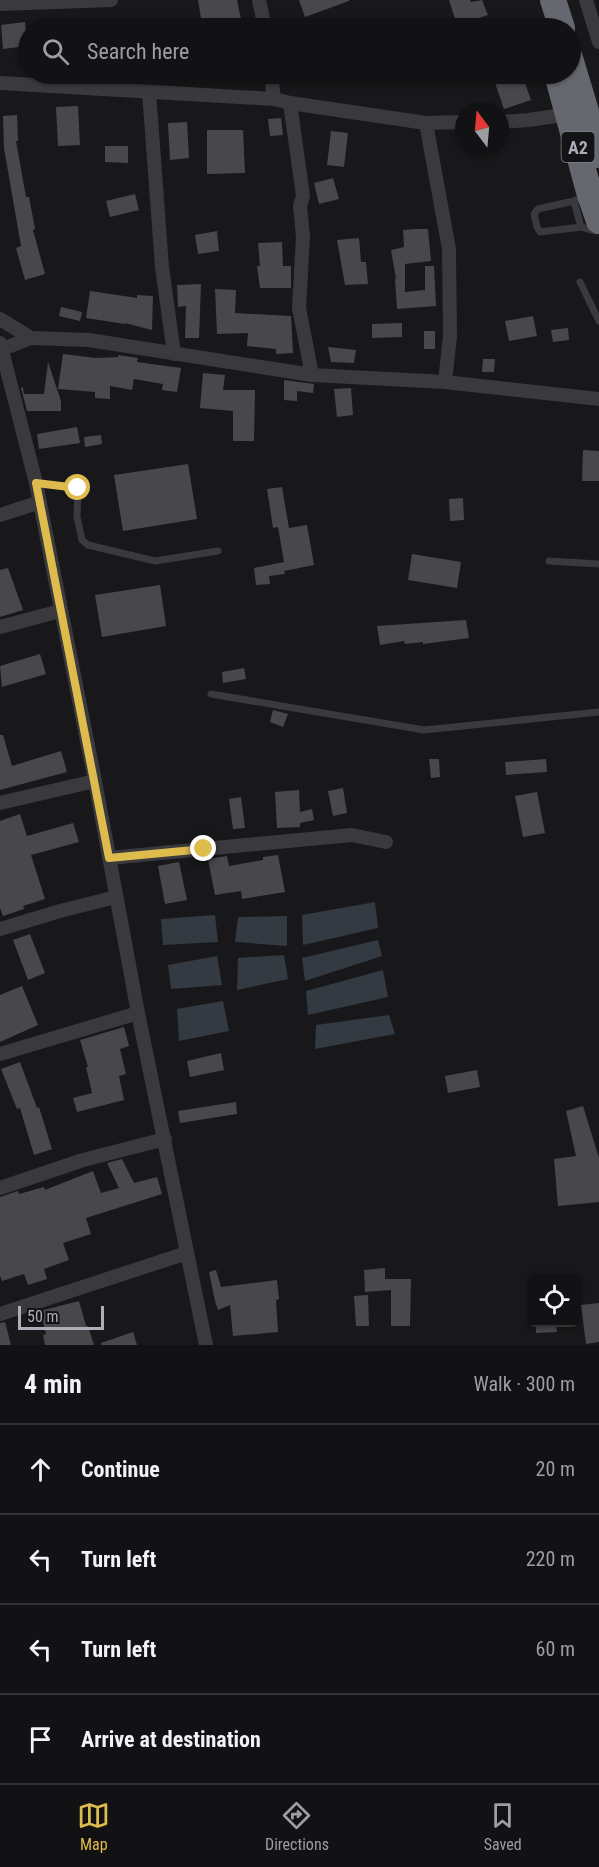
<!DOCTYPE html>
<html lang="en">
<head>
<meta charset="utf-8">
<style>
	body { margin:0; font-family:"Roboto Condensed",sans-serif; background:#1f2022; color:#f1f3f6 }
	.controls { position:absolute; right:18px; bottom:18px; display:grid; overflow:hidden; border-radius:9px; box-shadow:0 2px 4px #0004 }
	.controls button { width:54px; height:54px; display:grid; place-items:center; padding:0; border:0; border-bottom:2px solid #313234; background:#121214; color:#f1f3f6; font:30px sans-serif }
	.compass { position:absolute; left:455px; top:102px; width:54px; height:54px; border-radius:50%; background:#121214; box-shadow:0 2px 4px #0004; rotate:344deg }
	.scale { position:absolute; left:18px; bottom:15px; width:86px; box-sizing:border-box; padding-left:6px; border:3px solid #acafb8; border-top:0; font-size:16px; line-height:21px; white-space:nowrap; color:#acafb8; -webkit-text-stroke:4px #131315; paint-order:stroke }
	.stop { position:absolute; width:18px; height:18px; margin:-14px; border:4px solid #ddbb4d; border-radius:50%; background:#fff }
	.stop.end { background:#ddbb4d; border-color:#fff; box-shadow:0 2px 6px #0008 }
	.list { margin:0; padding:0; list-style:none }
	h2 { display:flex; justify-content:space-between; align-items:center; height:78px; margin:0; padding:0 24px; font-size:26px }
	h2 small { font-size:20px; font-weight:400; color:#9c9ea0 }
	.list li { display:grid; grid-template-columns:39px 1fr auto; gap:18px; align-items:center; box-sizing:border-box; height:90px; padding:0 24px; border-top:2px solid #313234 }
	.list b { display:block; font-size:22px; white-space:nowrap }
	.list em { font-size:20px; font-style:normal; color:#9c9ea0 }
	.icon { flex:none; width:33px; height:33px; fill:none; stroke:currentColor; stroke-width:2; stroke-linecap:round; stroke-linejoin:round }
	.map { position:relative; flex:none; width:599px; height:1345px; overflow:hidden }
	.search { position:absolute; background:#121214; box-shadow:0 2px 4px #0004; left:18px; right:18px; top:18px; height:66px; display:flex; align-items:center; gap:15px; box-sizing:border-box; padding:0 21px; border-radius:33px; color:#9c9ea0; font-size:22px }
	.sheet { height:438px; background:#121214 }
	nav { display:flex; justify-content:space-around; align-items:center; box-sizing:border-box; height:84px; border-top:2px solid #313234; background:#121214; font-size:16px; color:#9c9ea0 }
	nav a { display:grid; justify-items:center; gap:3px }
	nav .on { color:#ddbb4d }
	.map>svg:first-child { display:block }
	.water { fill:#333a42 }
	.building { fill:#48484c }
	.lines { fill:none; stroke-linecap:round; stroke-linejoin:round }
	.lane { stroke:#3a3a3e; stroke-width:7 }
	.street { stroke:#3a3a3e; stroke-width:14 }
	.highway { stroke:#66686f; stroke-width:26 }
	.route { stroke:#ddbb4d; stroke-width:8 }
	.labels { text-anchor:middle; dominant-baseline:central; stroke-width:5; stroke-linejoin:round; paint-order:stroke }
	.shield { fill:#131315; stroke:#7e8087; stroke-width:1.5 }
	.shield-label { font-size:18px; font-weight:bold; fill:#acafb8 }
</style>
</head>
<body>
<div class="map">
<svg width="599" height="1345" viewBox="0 0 599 1345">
	<rect width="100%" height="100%" fill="#18181a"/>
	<!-- water -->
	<path class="water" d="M375 902 378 928 303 945 302 915Z
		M215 915 218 942 163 945 161 919Z
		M287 916V946L235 942 238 917Z
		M378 940 382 956 305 981 302 958Z
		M284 955 288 979 237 990 238 958Z
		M217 956 222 985 171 989 168 965Z
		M383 970 388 997 308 1015 306 991Z
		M223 1001 229 1031 179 1041 177 1009Z
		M389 1015 395 1034 315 1049 316 1025Z"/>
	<!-- building -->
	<path class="building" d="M198 0H237L242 24 218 28H200L198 18H201Z
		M299 0H349V1L305 17Z
		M449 0H470L471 2 482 0 488 15 457 25Z
		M25 22 27 46 3 49 1 25Z
		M159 74H182V82L160 83Z
		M492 74H522L531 100 504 109Z
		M78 106 80 145 58 146 56 107Z
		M17 115 18 141H16L26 197H29L35 229 33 230 45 274 25 280 16 248 21 246 4 148 3 116Z
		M281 118 283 135 270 136 268 119Z
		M187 122 189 158 170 160 168 123Z
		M207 130H243L245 173 207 174Z
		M331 131 348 133 344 167 327 165Z
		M105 146H128V163L105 162Z
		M333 178 339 199 319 204 314 183Z
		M135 194 139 210 110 217 106 201Z
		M415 229H428L431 261 405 264V292L425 290V266H434L436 306 397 309 395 279H396L391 250 404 247 403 230Z
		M217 231 219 251 198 254 195 235Z
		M359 238 361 262H366L368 284 345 285 337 240Z
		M282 242 283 266H291V288H260L257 266H260L258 243Z
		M201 284 199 338H185L186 306 178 307 177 285Z
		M215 289 236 290 235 313 291 316 293 353 276 354V349L247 346 248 333 217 334Z
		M90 291 137 298V295L153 296 152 330 125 323V324L86 318Z
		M61 307 82 312 80 321 59 316Z
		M533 316 537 336 509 341 505 321Z
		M402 323V337L372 338V324Z
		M568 328 569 340 553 342 551 330Z
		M424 331H435V349H424Z
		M328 347 356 350 354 363 331 362Z
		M63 354 96 358 118 357V355L138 358 137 362 181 368 177 392 162 390 163 384 134 379 132 390 110 386V399L95 398V392L58 389Z
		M483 359H495L494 372H482Z
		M48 362 61 401V411H27L21 388 23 387 24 394H44Z
		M203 373 225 375 223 390H255L254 441H233V411L200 408Z
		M284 380 314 384 313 393 297 391V401L284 400Z
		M351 388 353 415 337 417 334 389Z
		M77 427 80 443 39 449 37 434Z
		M101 435 102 444 85 447 84 437Z
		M583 450 599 451V481H582Z
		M188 464 197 519 123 531 114 475Z
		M282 487 289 528 307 525 314 565 284 571 285 574 269 576 270 584 256 585 254 568 284 562 278 527 273 528 267 489Z
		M463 498 464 520 450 521 449 499Z
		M412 554 461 562 457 588 408 580Z
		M8 568 23 610 0 617V570Z
		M160 585 166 626 102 637 95 595Z
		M466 620 469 638 423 644V642L405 644 404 641 380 645 377 626Z
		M40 654 46 674 2 687 0 666Z
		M244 668 246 679 223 683 222 672Z
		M273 710 288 714 283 727 270 722Z
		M0 735H3L12 766 61 751 67 772 0 790Z
		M429 759H439L440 777 431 778Z
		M546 759 547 772 506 775 505 762Z
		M343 788 347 813 333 816 328 791Z
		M299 790 300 812 312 809 314 820 300 823V827L277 828 275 792Z
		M537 792 545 833 523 837 515 796Z
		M241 797 245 828 233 829 229 799Z
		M20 814 27 836 73 823 79 842 31 855 45 899 23 906 24 909 3 916 0 908V821Z
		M278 855 285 892 242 899 241 891 215 895 208 859 227 856 229 866 263 860V857Z
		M179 862 187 900 165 904 158 866Z
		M30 934 45 973 28 980 13 940Z
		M22 986 38 1025 0 1042V995Z
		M124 1027 129 1046 120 1049 126 1074 119 1076 124 1100 77 1112 73 1098 92 1093 86 1067H88L80 1040Z
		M221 1053 224 1070 190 1077 187 1061Z
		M20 1062 37 1108 39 1107 52 1149 34 1155 20 1108 17 1109 1 1069Z
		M477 1070 480 1087 448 1093 445 1076Z
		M236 1102 237 1114 180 1123 178 1111Z
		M583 1106 599 1158V1202L558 1206 554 1159 576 1156 566 1111Z
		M122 1159 134 1183 157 1177 162 1194 86 1218 91 1234 63 1243 69 1260 44 1269 47 1279 28 1285 24 1274 2 1281 0 1276V1197L18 1191 19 1194 44 1187 45 1190 93 1171 101 1193 119 1188 107 1163Z
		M385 1268V1279H411L410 1326H391V1290L365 1292 364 1270Z
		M216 1270 221 1287 277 1280 279 1299 276 1300 278 1332 233 1336 230 1305 218 1310 215 1301 209 1272Z
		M368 1295 369 1326H356L354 1296Z
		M79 1301 86 1326H88L94 1345H45L43 1335 46 1334 40 1311Z
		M599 1303V1342L586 1344 581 1305Z
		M5 1322 11 1345H0V1323Z
		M536 1323H556L557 1332 536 1333Z
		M133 1332 137 1345H101V1343Z"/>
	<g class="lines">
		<!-- lane -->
		<path class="lane" d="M576 200 574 201 581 227 596 231
			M574 201 538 209 534 214 537 227 540 232 581 227
			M580 282 599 321
			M36 483 78 488 77 517 82 540 88 545 155 561 218 551
			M549 561 599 564
			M211 694 424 730 599 712"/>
		<!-- street -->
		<path class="street" d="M259 0 265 28
			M586 0 599 42
			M0 4 111 0
			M271 74 274 99
			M0 83 274 99 290 103 426 123 464 122
			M149 92 162 267 174 354
			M290 103 303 196 300 206 303 237 299 308 312 375
			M500 122 529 120 569 114
			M426 123 449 249 450 336 445 382
			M0 319 31 338
			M0 343 36 483 95 781 138 1013 206 1345
			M0 350 31 338 89 340 312 375 445 382 599 399
			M0 515 40 502
			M0 627 60 611
			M0 803 95 781
			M109 858 352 835 386 842
			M0 929 60 911 116 897
			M0 1054 138 1013
			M0 1188 83 1160 165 1139
			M0 1314 187 1253"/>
		<!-- highway -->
		<path class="highway" d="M553 0 562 28
			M570 58 599 155
			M557 74 590 195 599 221"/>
	</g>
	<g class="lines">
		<!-- route -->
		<path class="route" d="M78 488 36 483 109 858 204 849"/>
	</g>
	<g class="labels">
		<!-- shield labels -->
		<rect class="shield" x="561.5" y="132" width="33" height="30" rx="4.5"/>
		<g class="shield-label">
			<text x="578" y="147">A2</text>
		</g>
	</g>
</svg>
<div class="controls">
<button><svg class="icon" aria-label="locate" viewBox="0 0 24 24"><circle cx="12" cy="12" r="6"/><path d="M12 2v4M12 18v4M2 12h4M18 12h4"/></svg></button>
</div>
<svg class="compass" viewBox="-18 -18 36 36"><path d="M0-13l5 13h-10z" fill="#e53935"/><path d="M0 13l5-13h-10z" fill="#9c9ea0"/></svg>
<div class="scale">50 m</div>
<div class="stop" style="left:78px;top:488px"></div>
<div class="stop end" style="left:204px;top:849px"></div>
<div class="search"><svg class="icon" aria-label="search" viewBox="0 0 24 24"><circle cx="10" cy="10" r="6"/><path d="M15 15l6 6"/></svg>Search here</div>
</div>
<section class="sheet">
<h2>4 min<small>Walk · 300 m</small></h2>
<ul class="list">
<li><svg class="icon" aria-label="ahead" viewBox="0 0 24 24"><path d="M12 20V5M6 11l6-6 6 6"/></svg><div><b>Continue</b></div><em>20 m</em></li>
<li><svg class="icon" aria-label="left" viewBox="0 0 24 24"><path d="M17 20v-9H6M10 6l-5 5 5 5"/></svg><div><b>Turn left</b></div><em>220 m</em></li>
<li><svg class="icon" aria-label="left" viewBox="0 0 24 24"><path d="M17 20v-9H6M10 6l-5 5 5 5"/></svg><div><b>Turn left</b></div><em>60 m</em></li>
<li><svg class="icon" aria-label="arrive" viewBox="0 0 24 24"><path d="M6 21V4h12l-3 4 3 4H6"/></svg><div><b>Arrive at destination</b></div></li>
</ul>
</section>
<nav>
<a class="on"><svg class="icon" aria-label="map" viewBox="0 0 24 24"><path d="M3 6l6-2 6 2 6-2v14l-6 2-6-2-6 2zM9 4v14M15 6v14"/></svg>Map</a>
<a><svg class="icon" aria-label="directions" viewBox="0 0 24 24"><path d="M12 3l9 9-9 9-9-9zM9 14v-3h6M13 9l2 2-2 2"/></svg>Directions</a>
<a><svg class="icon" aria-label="saved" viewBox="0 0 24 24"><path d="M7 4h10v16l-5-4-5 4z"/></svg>Saved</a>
</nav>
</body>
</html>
